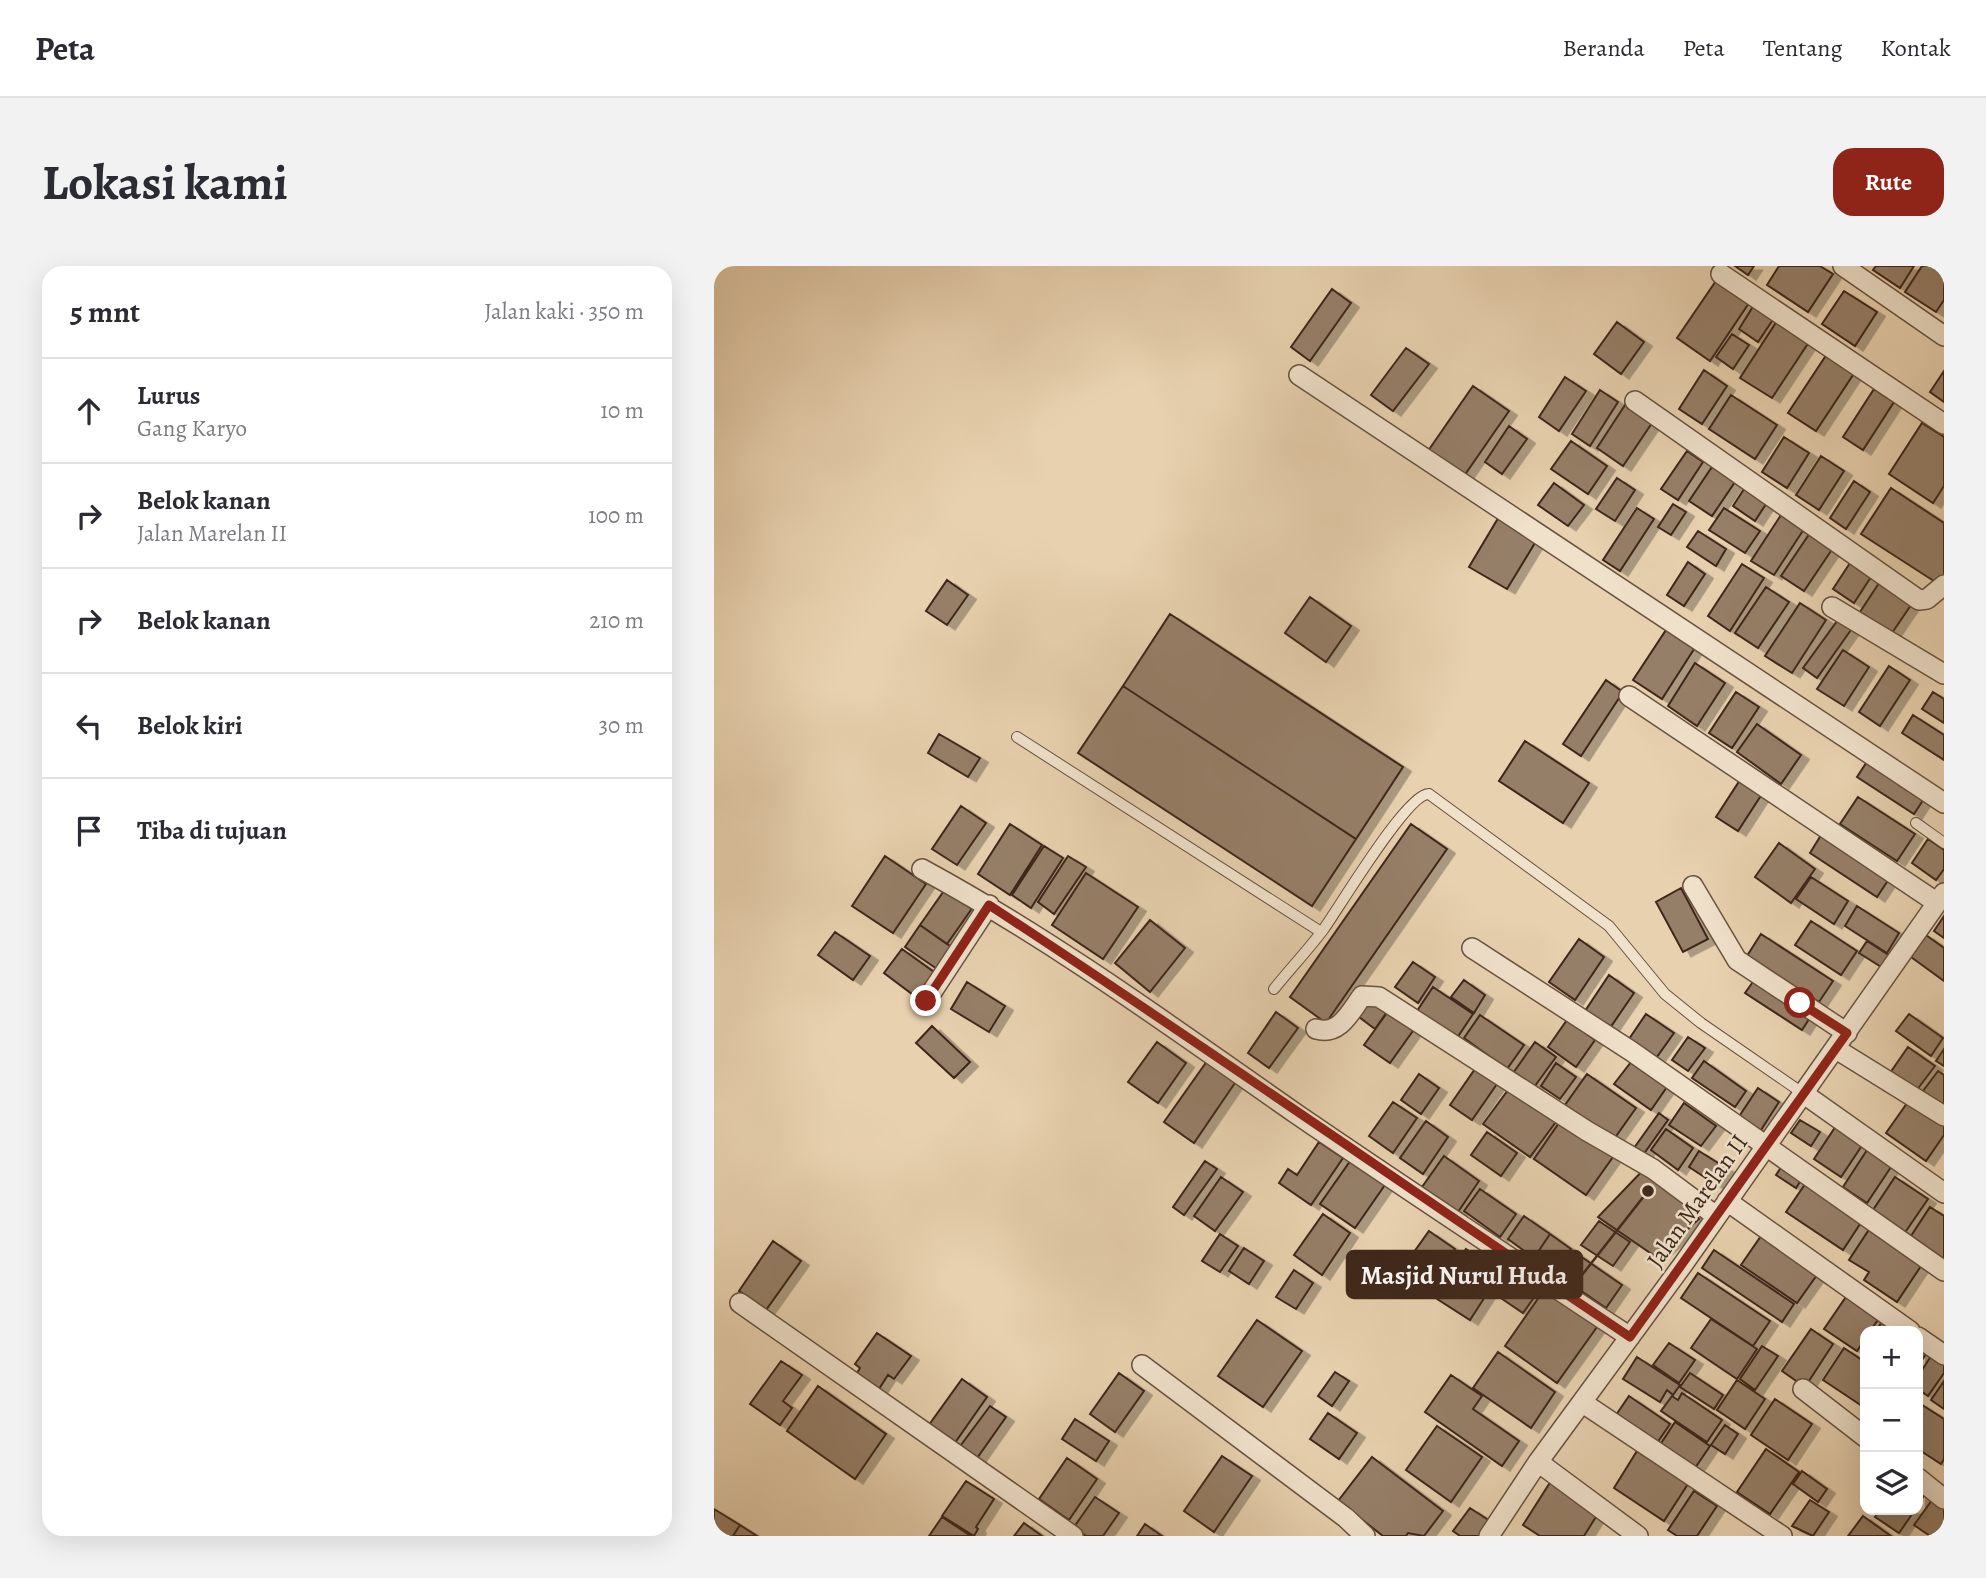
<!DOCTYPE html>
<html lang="id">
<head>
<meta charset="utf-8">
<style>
	body { margin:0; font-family:Alegreya,serif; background:#f2f2f3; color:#2b2b33 }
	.controls { position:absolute; right:21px; bottom:21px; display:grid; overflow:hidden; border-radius:14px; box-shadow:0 7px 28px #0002 }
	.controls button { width:63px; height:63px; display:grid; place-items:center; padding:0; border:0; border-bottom:2px solid #e1e1e2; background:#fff; color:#2b2b33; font:35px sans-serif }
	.stop { position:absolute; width:21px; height:21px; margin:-16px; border:5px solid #8f2418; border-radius:50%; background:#fff }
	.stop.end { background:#8f2418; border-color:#fff; box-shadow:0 2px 7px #0008 }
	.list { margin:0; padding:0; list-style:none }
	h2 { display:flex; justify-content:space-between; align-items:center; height:91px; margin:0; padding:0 28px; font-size:30px }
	h2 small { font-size:23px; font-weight:400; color:#7c7c81 }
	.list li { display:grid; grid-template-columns:46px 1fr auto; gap:21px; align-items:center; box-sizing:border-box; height:105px; padding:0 28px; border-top:2px solid #e1e1e2 }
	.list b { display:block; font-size:26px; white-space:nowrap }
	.list p { margin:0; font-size:23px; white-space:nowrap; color:#7c7c81 }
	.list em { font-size:23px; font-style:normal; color:#7c7c81 }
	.icon { flex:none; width:38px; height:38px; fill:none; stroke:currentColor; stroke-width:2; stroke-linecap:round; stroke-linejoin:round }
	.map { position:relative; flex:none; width:1230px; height:1270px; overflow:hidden; border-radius:21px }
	header { display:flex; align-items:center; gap:42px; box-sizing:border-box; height:98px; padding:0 35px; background:#fff; border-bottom:2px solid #e1e1e2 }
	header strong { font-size:33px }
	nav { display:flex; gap:38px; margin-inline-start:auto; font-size:24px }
	.intro { display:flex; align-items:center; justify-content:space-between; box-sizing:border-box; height:168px; padding:0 42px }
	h1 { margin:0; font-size:49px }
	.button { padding:18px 32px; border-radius:21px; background:#8f2418; color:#fff; font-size:24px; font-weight:700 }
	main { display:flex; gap:42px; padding:0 42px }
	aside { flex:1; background:#fff; border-radius:21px; box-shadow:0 7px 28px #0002 }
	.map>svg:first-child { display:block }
	.building { fill:#967f67; stroke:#3e271a; stroke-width:2; filter:url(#shadow) }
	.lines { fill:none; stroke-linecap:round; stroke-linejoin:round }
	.service-casing { stroke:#68523f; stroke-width:12 }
	.minor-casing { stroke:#68523f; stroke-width:22 }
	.service { stroke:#f0e1cb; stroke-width:10 }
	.minor { stroke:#f0e1cb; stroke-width:19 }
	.route { stroke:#8f2418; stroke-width:9 }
	.labels { text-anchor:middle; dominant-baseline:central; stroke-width:5; stroke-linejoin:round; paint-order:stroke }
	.street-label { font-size:24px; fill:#3e271a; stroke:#f0e1cb }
	.leader { fill:none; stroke:#3e271a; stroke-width:2.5 }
	.callout-dot { fill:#3e271a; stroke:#f0e1cb; stroke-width:2.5 }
	.callout { fill:#3e271a; stroke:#3e271a; stroke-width:2.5 }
	.callout-label { font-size:26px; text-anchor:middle; font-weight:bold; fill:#fff }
</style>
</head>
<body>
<header>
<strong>Peta</strong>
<nav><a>Beranda</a><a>Peta</a><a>Tentang</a><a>Kontak</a></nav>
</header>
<div class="intro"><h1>Lokasi kami</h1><a class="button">Rute</a></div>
<main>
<aside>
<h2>5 mnt<small>Jalan kaki · 350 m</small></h2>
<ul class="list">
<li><svg class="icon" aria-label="ahead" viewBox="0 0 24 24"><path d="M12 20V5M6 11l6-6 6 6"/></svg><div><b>Lurus</b><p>Gang Karyo</p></div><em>10 m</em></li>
<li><svg class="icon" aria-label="right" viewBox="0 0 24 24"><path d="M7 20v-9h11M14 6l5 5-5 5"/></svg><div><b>Belok kanan</b><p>Jalan Marelan II</p></div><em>100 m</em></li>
<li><svg class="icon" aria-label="right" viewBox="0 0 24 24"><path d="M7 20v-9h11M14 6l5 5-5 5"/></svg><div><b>Belok kanan</b></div><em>210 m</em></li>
<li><svg class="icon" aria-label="left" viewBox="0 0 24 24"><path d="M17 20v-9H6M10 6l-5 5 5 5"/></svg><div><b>Belok kiri</b></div><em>30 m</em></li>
<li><svg class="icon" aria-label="arrive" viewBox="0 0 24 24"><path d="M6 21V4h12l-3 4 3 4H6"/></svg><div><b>Tiba di tujuan</b></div></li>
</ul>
</aside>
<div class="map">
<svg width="1230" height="1270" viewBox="0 0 1230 1270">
	<defs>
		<filter id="shadow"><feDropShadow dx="8" dy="4.5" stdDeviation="0" flood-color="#0004"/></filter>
	</defs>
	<rect width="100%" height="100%" fill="#e8d1af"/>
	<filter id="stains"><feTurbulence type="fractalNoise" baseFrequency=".00286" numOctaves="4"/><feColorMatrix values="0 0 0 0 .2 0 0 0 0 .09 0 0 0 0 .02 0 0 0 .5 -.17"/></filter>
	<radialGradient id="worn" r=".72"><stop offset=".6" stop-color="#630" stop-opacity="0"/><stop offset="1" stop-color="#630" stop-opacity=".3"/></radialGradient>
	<!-- building -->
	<path class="building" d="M1021 0H1040L1034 9Z
		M1065 0H1106L1119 8 1094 46 1053 19Z
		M1162 0H1200L1186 22 1159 4Z
		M1208 0H1230V34L1222 46 1191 26Z
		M1004 12 1037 34 996 95 963 72Z
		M618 23 637 37 596 95 577 81Z
		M1130 25 1163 46 1141 80 1108 58Z
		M1040 39 1060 52 1044 76 1025 63Z
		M1063 55 1095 76 1058 132 1026 112Z
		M903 56 930 76 907 108 880 88Z
		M1018 68 1035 79 1019 103 1002 91Z
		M692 82 715 98 679 145 657 129Z
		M1113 88 1141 106 1102 165 1074 147Z
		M990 104 1013 120 988 158 965 143Z
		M1230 105V136L1216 126Z
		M851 111 872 125 845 165 825 151Z
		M759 120 795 145 750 210 714 185Z
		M1160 123 1180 136 1149 184 1129 171Z
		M886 124 904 136 876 180 858 168Z
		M1017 129 1063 159 1041 193 995 163Z
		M913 136 940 154 909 200 883 182Z
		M1208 157 1230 171V220L1219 237 1175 208Z
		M795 160 813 173 788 208 771 196Z
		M1070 171 1095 187 1073 222 1048 206Z
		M857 175 893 200 874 228 837 203Z
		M973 185 989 196 964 234 947 223Z
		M1107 190 1130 205 1105 244 1082 229Z
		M1000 198 1023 213 998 250 975 235Z
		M903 212 921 224 901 255 882 243Z
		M1140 215 1156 226 1132 263 1116 252Z
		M840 217 870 239 854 260 824 239Z
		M1032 220 1054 235 1041 255 1019 240Z
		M1177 222 1230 257V313L1226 319 1147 268Z
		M959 238 972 246 957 269 944 261Z
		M923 242 940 253 906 305 889 294Z
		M1010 242 1046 265 1031 287 995 264Z
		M786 249 824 272 793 323 755 301Z
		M1067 249 1090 263 1060 309 1037 295Z
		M1098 264 1121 279 1090 325 1067 310Z
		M984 265 1012 283 1002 300 973 281Z
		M1138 294 1159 308 1140 337 1119 323Z
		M974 296 991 308 970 340 953 329Z
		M1028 298 1050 312 1016 365 994 350Z
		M233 314 254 329 233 359 212 345Z
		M1167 314 1199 336 1178 367 1146 346Z
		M1052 321 1075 336 1044 382 1021 367Z
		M596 331 637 360 612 396 571 367Z
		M1086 337 1112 354 1078 407 1051 390Z
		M456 348 689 501 642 573 409 420Z
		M1126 351 1139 361 1103 412 1089 402Z
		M954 361 982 380 948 433 919 414Z
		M1129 384 1155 401 1130 440 1103 423Z
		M981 397 1011 417 983 460 954 440Z
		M1175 400 1196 414 1166 460 1145 446Z
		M892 414 909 426 867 490 849 478Z
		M409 420 642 573 598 640 364 487Z
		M1022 426 1045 441 1018 482 995 467Z
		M1219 426 1230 433V457L1208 443Z
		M1199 449 1230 469V494L1188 467Z
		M1043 458 1087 489 1067 518 1023 486Z
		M225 468 266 492 254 511 214 487Z
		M811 475 875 517 849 557 785 515Z
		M1156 491 1213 528 1200 548 1143 511Z
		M1026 514 1048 528 1024 565 1002 551Z
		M1144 531 1201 568 1183 595 1126 558Z
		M247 540 272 557 243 599 218 583Z
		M296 558 328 579 296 629 264 608Z
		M697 558 733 583 612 757 576 731Z
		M1109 566 1177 610 1163 631 1096 587Z
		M1214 573 1230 584V603L1222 614 1198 597Z
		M1065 577 1101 603 1077 637 1041 611Z
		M330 580 349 592 317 642 298 629Z
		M171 590 212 618 179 667 138 640Z
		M354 590 372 601 340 648 324 636Z
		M372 607 424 641 389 693 338 659Z
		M1097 611 1134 635 1120 658 1082 633Z
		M232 622 259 641 233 678 206 659Z
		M967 622 994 673 969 686 942 636Z
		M1143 640 1185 667 1173 687 1131 660Z
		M1230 650V672L1220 665Z
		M436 654 471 682 436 726 401 697Z
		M1097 655 1143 685 1127 709 1081 679Z
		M206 659 239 682 223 703 191 681Z
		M121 666 156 690 139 714 104 689Z
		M1047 668 1119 715 1105 736 1033 690Z
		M1212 669 1230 682V715L1197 691Z
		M865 673 890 691 861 734 835 716Z
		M1153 675 1176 690 1169 702 1145 687Z
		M188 683 220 706 202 731 170 707Z
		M699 696 721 711 704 737 681 721Z
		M895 709 920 727 896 762 871 745Z
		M1041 713 1097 750 1088 764 1031 727Z
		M750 714 771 729 760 747 737 731Z
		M253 716 291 740 275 766 237 743Z
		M719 721 759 748 741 775 701 748Z
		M658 732 675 743 661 763 645 751Z
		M675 744 701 762 676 797 650 779Z
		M562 746 584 762 555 802 534 787Z
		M932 748 960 767 940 795 913 776Z
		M1195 748 1229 772 1217 790 1182 765Z
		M766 749 810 779 793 803 750 772Z
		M853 754 881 774 862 801 834 781Z
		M218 760 256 796 240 812 202 777Z
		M974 771 991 782 974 805 958 794Z
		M443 776 472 797 444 837 414 816Z
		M821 776 842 791 818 824 797 810Z
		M1194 781 1221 800 1202 825 1176 807Z
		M1230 783V800L1222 795Z
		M496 791 525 811 480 877 450 856Z
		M990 795 1032 825 1021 841 978 812Z
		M917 796 953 821 937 844 900 818Z
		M842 797 862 811 846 833 827 820Z
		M761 803 783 818 758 854 736 839Z
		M1224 805 1230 809V846L1206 829Z
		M705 808 725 822 707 848 687 834Z
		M873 808 922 842 900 873 851 839Z
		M797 820 844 853 816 891 769 858Z
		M1044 822 1065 836 1045 867 1024 852Z
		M1196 833 1230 858V869L1212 895 1172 867Z
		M679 836 703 852 679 887 655 870Z
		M970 837 1002 860 987 880 955 859Z
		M945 847 954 854 929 889 920 882Z
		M847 854 899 891 872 929 820 893Z
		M1086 854 1106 866 1097 880 1077 867Z
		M712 855 734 871 709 908 686 892Z
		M1122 860 1149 878 1127 911 1100 893Z
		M952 863 979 882 964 904 937 884Z
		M773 866 803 887 787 910 757 889Z
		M605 876 629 892 597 939 565 917 574 903 583 909Z
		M1155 881 1179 898 1153 937 1129 921Z
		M985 885 1012 902 1001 918 975 901Z
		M730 890 765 915 744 946 708 921Z
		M639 891 673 916 641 962 606 938Z
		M491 895 503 903 470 949 459 941Z
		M1071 895 1091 908 1082 922 1062 909Z
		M933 900 985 953 942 991 884 951Z
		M507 911 529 926 501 965 480 950Z
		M1181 911 1214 933 1190 968 1157 947Z
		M1094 914 1150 952 1129 984 1072 946Z
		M766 923 802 948 786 971 750 945Z
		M1216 941 1230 950V997L1195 973Z
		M609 948 636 967 608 1009 580 989Z
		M810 950 836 968 820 992 794 973Z
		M885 955 916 976 899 1000 867 979Z
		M1158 959 1211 994 1183 1036 1150 1014 1155 1006 1135 994Z
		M715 965 741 983 717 1019 690 1000Z
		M506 968 524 980 506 1006 488 995Z
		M836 968 857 983 841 1006 820 992Z
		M1047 970 1103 1009 1083 1037 1027 999Z
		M59 975 87 995 52 1044 25 1025Z
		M530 982 550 995 535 1018 515 1005Z
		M752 983 787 1006 756 1054 720 1031Z
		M1000 984 1080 1038 1068 1056 988 1002Z
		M859 985 908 1019 892 1042 843 1008Z
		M580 1004 599 1017 582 1043 562 1031Z
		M798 1004 826 1023 809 1047 781 1028Z
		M984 1007 1056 1055 1039 1080 967 1032Z
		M830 1024 883 1061 843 1117 791 1080Z
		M1136 1025 1169 1047 1156 1065H1151V1073L1143 1085 1110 1063Z
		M1171 1051 1188 1065H1162Z
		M997 1053 1043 1083 1023 1113 977 1082Z
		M543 1054 588 1085 549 1141 504 1110Z
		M1097 1063 1119 1078 1091 1121 1068 1105Z
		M163 1067 197 1090 180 1113 174 1109 165 1123 143 1107 146 1102 141 1098Z
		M1204 1074 1216 1082 1204 1100Z
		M955 1077 981 1094 965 1117 939 1099Z
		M1048 1080 1064 1090 1041 1124 1026 1113Z
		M1130 1082 1151 1096V1142L1109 1114Z
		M784 1086 841 1126 817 1162 759 1122Z
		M1219 1087 1230 1094V1107L1214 1130 1204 1123V1110Z
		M923 1091 966 1119 959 1129 953 1124 946 1136 909 1113Z
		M67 1095 88 1109 69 1135 78 1142 66 1159 36 1138Z
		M621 1106 635 1115 618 1140 604 1130Z
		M405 1107 430 1125 401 1166 376 1148Z
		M976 1107 1009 1129 1000 1143 966 1121Z
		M737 1109 768 1130 759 1143 805 1175 788 1200 711 1146Z
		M248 1113 273 1131 238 1181 212 1163Z
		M1023 1114 1051 1133 1031 1163 1003 1144Z
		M1230 1115V1143L1217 1134Z
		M104 1120 172 1168 141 1213 73 1165Z
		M968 1127 1008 1154 993 1176 947 1145 958 1130 964 1134Z
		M915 1130 956 1158 943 1177 902 1149Z
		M1061 1133 1098 1158 1074 1194 1037 1169Z
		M1205 1137 1230 1153V1193L1227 1198 1204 1183Z
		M276 1140 292 1151 261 1195 244 1183Z
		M614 1147 643 1167 625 1193 596 1173Z
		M361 1153 395 1175 382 1195 348 1173Z
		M961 1156 996 1180 979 1205 944 1182Z
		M1011 1159 1024 1168 1011 1188 997 1179Z
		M723 1160 768 1191 737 1236 692 1204Z
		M1052 1183 1085 1206 1056 1248 1023 1226Z
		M923 1185 974 1218 950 1255 900 1222Z
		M508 1190 538 1210 500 1266 470 1245Z
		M658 1191 729 1245 710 1270 694 1267 692 1270H669L624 1235Z
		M353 1192 383 1213 355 1254 325 1233Z
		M1088 1205 1113 1223 1104 1236 1079 1218Z
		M252 1215 280 1233 262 1261 264 1263 260 1270 228 1250Z
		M837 1215 885 1246 870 1270H826L809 1259Z
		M1204 1223 1211 1228 1204 1239Z
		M980 1225 1003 1240 983 1270H963L954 1264Z
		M381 1231 405 1247 389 1270H372L360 1261Z
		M1096 1234 1115 1246 1099 1270 1078 1260Z
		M1218 1234 1230 1242V1270H1216L1200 1259Z
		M756 1242 776 1255 766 1270H746L739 1265Z
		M0 1243 26 1259 19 1270H0Z
		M1166 1244H1201L1185 1267 1161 1251Z
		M1149 1250 1177 1270H1134Z
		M228 1251 257 1270H215Z
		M310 1257 328 1270H300Z
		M431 1258 448 1270H423Z
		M26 1259 43 1270H19Z"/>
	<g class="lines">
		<!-- service casing -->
		<g class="service-casing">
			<path id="service" d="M303 471 607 666
				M1202 557 1230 577
				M560 723C576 703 594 684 609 664 625 642 693 527 715 528L895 660 951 728 987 757 1090 828"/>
		</g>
		<!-- minor casing -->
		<g class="minor-casing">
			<path id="minor" d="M1129 0 1230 70
				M1007 8 1230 158
				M585 109 1230 537
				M921 135 1205 334 1213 333 1230 319
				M1118 341 1230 408
				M915 430 1222 636
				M208 603C339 674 459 762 581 847 692 923 804 997 916 1071
				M979 620 1023 694 1133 767
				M758 682 917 785 1230 1005
				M212 735 275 639
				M602 763C625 770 636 747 648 730L665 731 873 865 939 903 1002 950
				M1122 783 1230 850
				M1090 828 1230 927
				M1013 935 1196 1065
				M26 1037 359 1270
				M1204 1071 1230 1089
				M428 1099 632 1252 651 1270
				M1089 1123 1151 1171
				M869 1137 1068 1270
				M824 1196 924 1270
				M1204 1212 1230 1233
				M775 1270 824 1196 970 997 1230 627"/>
		</g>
		<!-- service -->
		<use href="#service" class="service"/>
		<!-- minor -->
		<use href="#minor" class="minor"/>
	</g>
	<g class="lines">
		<!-- route -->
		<path class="route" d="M212 735 275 639C491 780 702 928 916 1071L1133 767 1086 737"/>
	</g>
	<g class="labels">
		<!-- street labels -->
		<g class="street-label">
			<text transform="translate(983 935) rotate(-55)">Jalan Marelan II</text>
		</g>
	</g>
	<!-- callouts -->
	<path class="leader" d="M934 925L868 1009"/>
	<circle class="callout-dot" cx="934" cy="925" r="7"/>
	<rect class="callout" x="633" y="985" width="235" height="47" rx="7"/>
	<g class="callout-label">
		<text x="750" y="1018">Masjid Nurul Huda</text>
	</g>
	<rect width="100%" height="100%" filter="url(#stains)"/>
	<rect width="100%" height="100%" fill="url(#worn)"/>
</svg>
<div class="controls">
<button>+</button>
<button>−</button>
<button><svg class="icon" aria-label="layers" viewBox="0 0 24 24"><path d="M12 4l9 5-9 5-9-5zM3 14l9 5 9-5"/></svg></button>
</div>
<div class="stop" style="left:1086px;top:737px"></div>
<div class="stop end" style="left:212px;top:735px"></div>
</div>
</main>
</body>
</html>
